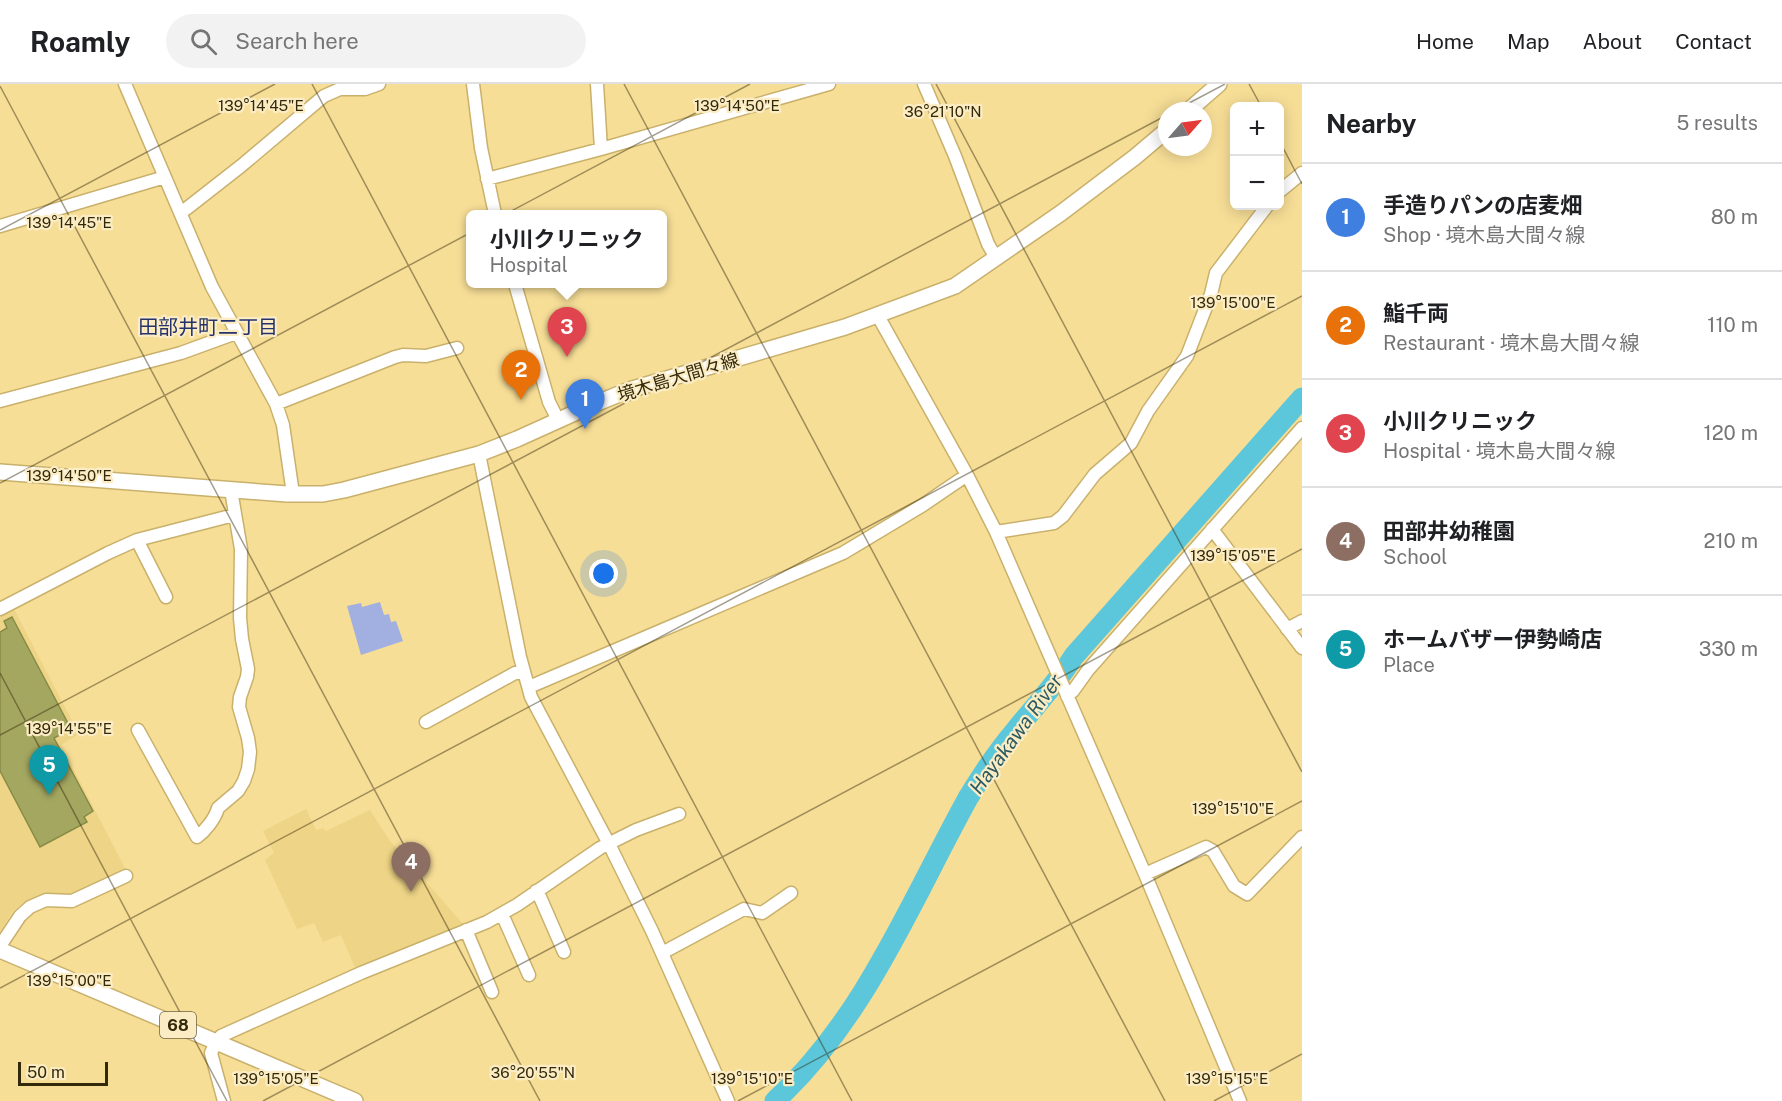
<!DOCTYPE html>
<html lang="en">
<head>
<meta charset="utf-8">
<style>
	body { margin:0; font-family:"Public Sans","Noto Sans JP",sans-serif; background:#f2f2f2; color:#202124 }
	.controls { position:absolute; right:18px; top:18px; display:grid; overflow:hidden; border-radius:9px; box-shadow:0 3px 15px #0003 }
	.controls button { width:54px; height:54px; display:grid; place-items:center; padding:0; border:0; border-bottom:2px solid #e0e0e0; background:#fff; color:#202124; font:30px sans-serif }
	.compass { position:absolute; left:1158px; top:18px; width:54px; height:54px; border-radius:50%; background:#fff; box-shadow:0 3px 15px #0003; rotate:62deg }
	.scale { position:absolute; left:18px; bottom:15px; width:90px; box-sizing:border-box; padding-left:6px; border:3px solid #32290b; border-top:0; font-size:16px; line-height:21px; white-space:nowrap; color:#32290b; -webkit-text-stroke:4px #fbecc3; paint-order:stroke }
	.you { position:absolute; left:604px; top:490px; width:21px; height:21px; margin:-15px; border:4px solid #fff; border-radius:50%; background:#1a73e8; box-shadow:0 0 0 9px #1a73e833 }
	.badge { display:grid; place-items:center; width:39px; height:39px; border-radius:50%; background:#111827; color:#fff; font-size:20px; font-weight:700 }
	.pin { position:absolute; translate:-50% -50px; filter:drop-shadow(0 2px 3px #0008) }
	.pin::after { content:''; position:absolute; top:32px; width:21px; height:18px; background:inherit; clip-path:polygon(0 0,100% 0,50% 100%) }
	.popup { position:absolute; left:466px; top:126px; width:201px; height:78px; box-sizing:border-box; display:grid; place-content:center; border-radius:9px; background:#fff; filter:drop-shadow(0 2px 4px #0005); font-size:20px; white-space:nowrap; color:#757577 }
	.popup b { font-size:22px; color:#202124 }
	.popup::after { content:''; position:absolute; left:50%; top:100%; margin-left:-12px; border:12px solid transparent; border-top-color:#fff }
	.list { margin:0; padding:0; list-style:none }
	h2 { display:flex; justify-content:space-between; align-items:center; height:78px; margin:0; padding:0 24px; font-size:26px }
	h2 small { font-size:20px; font-weight:400; color:#757577 }
	.list li { display:grid; grid-template-columns:39px 1fr auto; gap:18px; align-items:center; box-sizing:border-box; height:108px; padding:0 24px; border-top:2px solid #e0e0e0 }
	.list b { display:block; font-size:22px; white-space:nowrap }
	.list p { margin:0; font-size:20px; white-space:nowrap; color:#757577 }
	.list em { font-size:20px; font-style:normal; color:#757577 }
	.icon { flex:none; width:33px; height:33px; fill:none; stroke:currentColor; stroke-width:2; stroke-linecap:round; stroke-linejoin:round }
	.map { position:relative; flex:none; width:1302px; height:1017px; overflow:hidden }
	header { display:flex; align-items:center; gap:36px; box-sizing:border-box; height:84px; padding:0 30px; background:#fff; border-bottom:2px solid #e0e0e0 }
	header strong { font-size:28px }
	nav { display:flex; gap:33px; margin-inline-start:auto; font-size:21px }
	.search { width:420px; height:54px; background:#f2f2f2; display:flex; align-items:center; gap:15px; box-sizing:border-box; padding:0 21px; border-radius:33px; color:#757577; font-size:22px }
	main { display:flex }
	aside { flex:1; background:#fff }
	.map>svg:first-child { display:block }
	.built { fill:#eed486 }
	.green { fill:#a1b0e0 }
	.lines { fill:none; stroke-linecap:round; stroke-linejoin:round }
	.river { stroke:#5cc7da; stroke-width:21 }
	.building { fill:#a3a760; stroke:#888b45; stroke-width:1.5 }
	.minor-casing { stroke:#c9b16c; stroke-width:15 }
	.major-casing { stroke:#c9b16c; stroke-width:18 }
	.minor { stroke:#fff; stroke-width:12 }
	.major { stroke:#fff; stroke-width:15 }
	.ticks { fill:none; stroke:#32290b; stroke-width:1.5; stroke-opacity:0.45 }
	.labels { text-anchor:middle; dominant-baseline:central; stroke-width:4.5; stroke-linejoin:round; paint-order:stroke }
	.shield { fill:#fbecc3; stroke:#6e6442; stroke-width:1.5 }
	.shield-label { font-size:16px; font-weight:bold; fill:#32290b }
	.street-label { font-size:18px; fill:#32290b; stroke:#fbecc3 }
	.neighbourhood-label { font-size:20px; fill:#25326b; stroke:#fbecc3 }
	.water-label { font-size:20px; font-style:italic; fill:#2b5a62; stroke:#fbecc3 }
	.ticks-label { font-size:15px; text-anchor:middle; fill:#32290b; stroke:#fbecc3; stroke-width:4.5; stroke-linejoin:round; paint-order:stroke }
</style>
</head>
<body>
<header>
<strong>Roamly</strong>
<div class="search"><svg class="icon" aria-label="search" viewBox="0 0 24 24"><circle cx="10" cy="10" r="6"/><path d="M15 15l6 6"/></svg>Search here</div>
<nav><a>Home</a><a>Map</a><a>About</a><a>Contact</a></nav>
</header>
<main>
<div class="map">
<svg width="1302" height="1017" viewBox="0 0 1302 1017">
	<rect width="100%" height="100%" fill="#f7de97"/>
	<!-- built -->
	<path class="built" d="M13 525 15 527 79 650 61 661 126 786 70 812H41L24 818 13 827 0 848V532Z
		M306 725 316 746 323 744 326 747 370 726 390 757 464 841 356 886 341 851 323 858 314 839 297 845 265 776 274 769 263 747Z"/>
	<!-- green -->
	<path class="green" d="M380 518 384 531 389 530 391 538 396 537 403 557 361 571 347 522 361 519 362 523Z"/>
	<g class="lines">
		<!-- river -->
		<path class="river" d="M775 1017C865 934 910 819 968 714 982 691 997 668 1015 647 1035 622 1057 599 1074 572L1302 314"/>
	</g>
	<!-- building -->
	<path class="building" d="M12 533 71 645 54 654 93 727 84 733 87 738 40 763 0 687V548L7 544 4 537Z"/>
	<g class="lines">
		<!-- minor casing -->
		<g class="minor-casing">
			<path id="minor" d="M125 0 212 203 276 320 283 341 293 410
				M473 0 481 64 495 130
				M597 0 601 65
				M924 0 955 72 988 160 996 174
				M487 95 601 65 829 0
				M1280 107 1302 89
				M180 127 186 125 241 82 324 12 340 5H365L379 0
				M0 142 165 93
				M515 200 549 318 558 336
				M878 232 967 391 996 448 1145 790 1240 1017
				M0 317 181 269 236 249
				M276 320 395 273 403 271 426 272 457 264
				M479 370 520 573 531 613 609 760 652 847 728 1017
				M1212 445 1302 564
				M996 448 1054 439 1063 432 1095 390 1131 359 1148 327 1187 272 1211 210 1216 189 1267 122
				M137 456 166 513
				M0 525 108 469 137 456 234 431
				M1287 545 1302 537
				M529 603 843 469 923 421 967 391
				M1067 612 1073 607 1088 586 1302 344
				M426 638 515 589 523 588
				M138 646 197 753C205 747 215 735 218 724L238 707 244 697 248 685 250 668 248 654 239 623 240 613 247 593 248 585 242 555 240 534 241 465 231 406
				M1145 790 1206 763 1213 767 1234 802 1247 810 1302 753
				M536 807 540 813 564 868
				M502 830 529 891
				M466 846 492 908
				M0 862 20 832 30 823 46 816 72 817 126 792
				M662 869 744 825 762 829 791 809
				M224 1017 211 969 216 958 221 952 361 889 487 838 517 821 600 764 636 746 679 730"/>
		</g>
		<!-- major casing -->
		<g class="major-casing">
			<path id="major" d="M1188 27 1219 0
				M0 388 287 410H323L344 406 479 370 517 355 590 322 629 306 845 243 955 202 1061 129 1135 73 1167 46
				M0 866 355 1017"/>
		</g>
		<!-- minor -->
		<use href="#minor" class="minor"/>
		<!-- major -->
		<use href="#major" class="major"/>
	</g>
	<!-- ticks -->
	<path class="ticks" d="M312 0 852 1017M624 0 1165 1017M936 0 1302 688M1249 0 1261 22M0 2 540 1017M1174 27 1225 0M1280 58 1302 100M0 146 275 0M0 399 750 0M0 589 227 1017M0 651 1167 31M0 904 1302 212M263 1017 1302 465M738 1017 1302 717M1214 1017 1302 970"/>
	<g class="labels">
		<!-- shield labels -->
		<rect class="shield" x="160" y="928" width="36" height="26" rx="4.5"/>
		<g class="shield-label">
			<text x="178" y="941">68</text>
		</g>
		<!-- street labels -->
		<g class="street-label">
			<text transform="translate(678 293) rotate(-17)">境木島大間々線</text>
		</g>
		<!-- neighbourhood labels -->
		<g class="neighbourhood-label">
			<text x="208" y="243">田部井町二丁目</text>
		</g>
		<!-- water labels -->
		<g class="water-label">
			<text transform="translate(1016 650) rotate(-54)">Hayakawa River</text>
		</g>
	</g>
	<g class="ticks-label">
		<text x="261" y="27">139°14'45"E</text>
		<text x="737" y="27">139°14'50"E</text>
		<text x="943" y="33">36°21'10"N</text>
		<text x="69" y="144">139°14'45"E</text>
		<text x="1233" y="224">139°15'00"E</text>
		<text x="69" y="397">139°14'50"E</text>
		<text x="1233" y="477">139°15'05"E</text>
		<text x="69" y="650">139°14'55"E</text>
		<text x="1233" y="730">139°15'10"E</text>
		<text x="69" y="902">139°15'00"E</text>
		<text x="533" y="994">36°20'55"N</text>
		<text x="276" y="1000">139°15'05"E</text>
		<text x="752" y="1000">139°15'10"E</text>
		<text x="1227" y="1000">139°15'15"E</text>
	</g>
</svg>
<div class="controls">
<button>+</button>
<button>−</button>
</div>
<svg class="compass" viewBox="-18 -18 36 36"><path d="M0-13l5 13h-10z" fill="#e53935"/><path d="M0 13l5-13h-10z" fill="#757577"/></svg>
<div class="scale">50 m</div>
<div class="you"></div>
<div class="pin badge" style="left:585px;top:345px;background:#3f7fe0">1</div>
<div class="pin badge" style="left:521px;top:316px;background:#e8710a">2</div>
<div class="pin badge" style="left:567px;top:273px;background:#e0444e">3</div>
<div class="popup"><b>小川クリニック</b>Hospital</div>
<div class="pin badge" style="left:411px;top:808px;background:#8d6e63">4</div>
<div class="pin badge" style="left:49px;top:711px;background:#0f9aa8">5</div>
</div>
<aside>
<h2>Nearby<small>5 results</small></h2>
<ul class="list">
<li><span class="badge" style="background:#3f7fe0">1</span><div><b>手造りパンの店麦畑</b><p>Shop · 境木島大間々線</p></div><em>80 m</em></li>
<li><span class="badge" style="background:#e8710a">2</span><div><b>鮨千両</b><p>Restaurant · 境木島大間々線</p></div><em>110 m</em></li>
<li><span class="badge" style="background:#e0444e">3</span><div><b>小川クリニック</b><p>Hospital · 境木島大間々線</p></div><em>120 m</em></li>
<li><span class="badge" style="background:#8d6e63">4</span><div><b>田部井幼稚園</b><p>School</p></div><em>210 m</em></li>
<li><span class="badge" style="background:#0f9aa8">5</span><div><b>ホームバザー伊勢崎店</b><p>Place</p></div><em>330 m</em></li>
</ul>
</aside>
</main>
</body>
</html>
